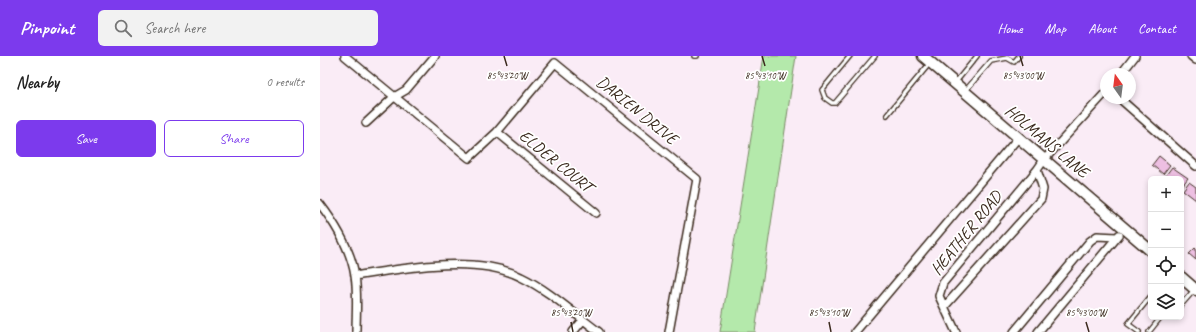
<!DOCTYPE html>
<html lang="en">
<head>
<meta charset="utf-8">
<style>
	body { margin:0; font-family:Caveat,sans-serif; background:#f2f2f2; color:#222 }
	.controls { position:absolute; right:12px; bottom:12px; display:grid; overflow:hidden; border-radius:6px; box-shadow:0 2px 6px #0003 }
	.controls button { width:36px; height:36px; display:grid; place-items:center; padding:0; border:0; border-bottom:1px solid #e0e0e0; background:#fff; color:#222; font:20px sans-serif }
	.compass { position:absolute; left:780px; top:12px; width:36px; height:36px; border-radius:50%; background:#fff; box-shadow:0 2px 6px #0003; rotate:346deg }
	.list { margin:0; padding:0; list-style:none }
	h2 { display:flex; justify-content:space-between; align-items:center; height:52px; margin:0; padding:0 16px; font-size:17px }
	h2 small { font-size:13px; font-weight:400; color:#767676 }
	.actions { display:flex; gap:8px; padding:12px 16px }
	.actions a { flex:1; padding:9px 0; border:1px solid #7c3aed; border-radius:6px; text-align:center; font-size:14px; color:#7c3aed }
	.actions .main { background:#7c3aed; color:#fff }
	.icon { flex:none; width:22px; height:22px; fill:none; stroke:currentColor; stroke-width:2; stroke-linecap:round; stroke-linejoin:round }
	.map { position:relative; flex:none; width:876px; height:276px; overflow:hidden }
	header { display:flex; align-items:center; gap:24px; box-sizing:border-box; height:56px; padding:0 20px; background:#7c3aed; color:#fff }
	header strong { font-size:19px }
	nav { display:flex; gap:22px; margin-inline-start:auto; font-size:14px }
	.search { width:280px; height:36px; background:#f2f2f2; display:flex; align-items:center; gap:10px; box-sizing:border-box; padding:0 14px; border-radius:6px; color:#767676; font-size:15px }
	main { display:flex }
	aside { flex:1; background:#fff }
	.map>svg:first-child { display:block }
	.green { fill:#b4e9ab; stroke:#788a64 }
	.building { fill:#edbfe2; stroke:#3b2a1e }
	.lines { fill:none; stroke-linecap:round; stroke-linejoin:round }
	.lane-casing { stroke:#3b2a1e; stroke-width:6 }
	.street-casing { stroke:#3b2a1e; stroke-width:10 }
	.secondary-casing { stroke:#3b2a1e; stroke-width:13 }
	.lane { stroke:#fff; stroke-width:3.5 }
	.street { stroke:#fff; stroke-width:7 }
	.secondary { stroke:#fff; stroke-width:10 }
	.ticks { fill:none; stroke:#3b2a1e; stroke-width:1.5 }
	.labels { text-anchor:middle; dominant-baseline:central; stroke-width:3.5; stroke-linejoin:round; paint-order:stroke }
	.street-label { font-size:17px; fill:#3b2a1e; stroke:#fff }
	.ticks-label { font-size:10px; text-anchor:middle; fill:#3b2a1e; stroke:#fff; stroke-width:3.5; stroke-linejoin:round; paint-order:stroke }
</style>
</head>
<body>
<header>
<strong>Pinpoint</strong>
<div class="search"><svg class="icon" aria-label="search" viewBox="0 0 24 24"><circle cx="10" cy="10" r="6"/><path d="M15 15l6 6"/></svg>Search here</div>
<nav><a>Home</a><a>Map</a><a>About</a><a>Contact</a></nav>
</header>
<main>
<aside>
<h2>Nearby<small>0 results</small></h2>
<ul class="list">
</ul>
<div class="actions"><a class="main">Save</a><a>Share</a></div>
</aside>
<div class="map">
<svg width="876" height="276" viewBox="0 0 876 276">
	<rect width="100%" height="100%" fill="#faecf6"/>
	<filter id="ink" filterUnits="userSpaceOnUse"><feTurbulence type="fractalNoise" baseFrequency=".025" numOctaves="2"/><feDisplacementMap in="SourceGraphic" scale="8" xChannelSelector="R" yChannelSelector="G"/><feConvolveMatrix kernelMatrix="1 2 1 2 8 2 1 2 1" color-interpolation-filters="sRGB"/></filter>
	<g filter="url(#ink)">
		<!-- green -->
		<path class="green" d="M444 0H476L435 276H400Z"/>
		<!-- building -->
		<path class="building" d="M839 100 850 109 843 118 832 109Z
			M852 111 868 122 862 130 861 123H851L846 119Z
			M869 126 876 131V144L863 134Z
			M875 192 876 193V204L869 198Z"/>
		<g class="lines">
			<!-- lane casing -->
			<g class="lane-casing">
				<path id="lane" d="M374 0H377
					M530 0 502 34 505 42 512 47H515L555 0
					M635 27 657 0
					M645 35 671 5 687 2 694 6 699 0
					M567 59 610 7
					M861 249 875 233
					M819 276 808 268 831 240
					M829 276 841 261"/>
			</g>
			<!-- street casing -->
			<g class="street-casing">
				<path id="street" d="M25 0 149 102 177 76 235 7 377 123 349 276
					M871 0 876 4
					M801 18 815 0
					M799 42 876 110
					M46 67 74 41 86 34 115 0
					M177 76 276 157
					M0 148C16 169 31 193 35 220 38 238 36 258 36 276
					M35 220C83 212 157 198 201 221 230 235 253 257 279 276
					M625 250 721 143 723 133 717 114
					M253 276 263 264
					M535 276 698 82
					M636 276 619 240 623 227 717 114 724 104 786 36
					M694 276 770 185 777 180 797 181
					M718 276 799 179"/>
			</g>
			<!-- secondary casing -->
			<g class="secondary-casing">
				<path id="secondary" d="M603 0 831 195
					M861 221 876 234"/>
			</g>
			<!-- lane -->
			<use href="#lane" class="lane"/>
			<!-- street -->
			<use href="#street" class="street"/>
			<!-- secondary -->
			<use href="#secondary" class="secondary"/>
		</g>
	</g>
	<!-- ticks -->
	<path class="ticks" d="M184 0 187 10M442 0 445 10M700 0 703 10M251 266 253 276M509 266 511 276M766 266 769 276"/>
	<g class="labels">
		<!-- street labels -->
		<g class="street-label">
			<text transform="translate(317 54) rotate(39)">DARIEN DRIVE</text>
			<text transform="translate(727 85) rotate(40)">HOLMANS LANE</text>
			<text transform="translate(236 105) rotate(39)">ELDER COURT</text>
			<text transform="translate(646 177) rotate(-51)">HEATHER ROAD</text>
		</g>
	</g>
	<g class="ticks-label">
		<text x="187" y="23">85°43'20"W</text>
		<text x="445" y="23">85°43'10"W</text>
		<text x="703" y="23">85°43'00"W</text>
		<text x="251" y="260">85°43'20"W</text>
		<text x="509" y="260">85°43'10"W</text>
		<text x="766" y="260">85°43'00"W</text>
	</g>
</svg>
<div class="controls">
<button>+</button>
<button>−</button>
<button><svg class="icon" aria-label="locate" viewBox="0 0 24 24"><circle cx="12" cy="12" r="6"/><path d="M12 2v4M12 18v4M2 12h4M18 12h4"/></svg></button>
<button><svg class="icon" aria-label="layers" viewBox="0 0 24 24"><path d="M12 4l9 5-9 5-9-5zM3 14l9 5 9-5"/></svg></button>
</div>
<svg class="compass" viewBox="-18 -18 36 36"><path d="M0-13l5 13h-10z" fill="#e53935"/><path d="M0 13l5-13h-10z" fill="#767676"/></svg>
</div>
</main>
</body>
</html>
